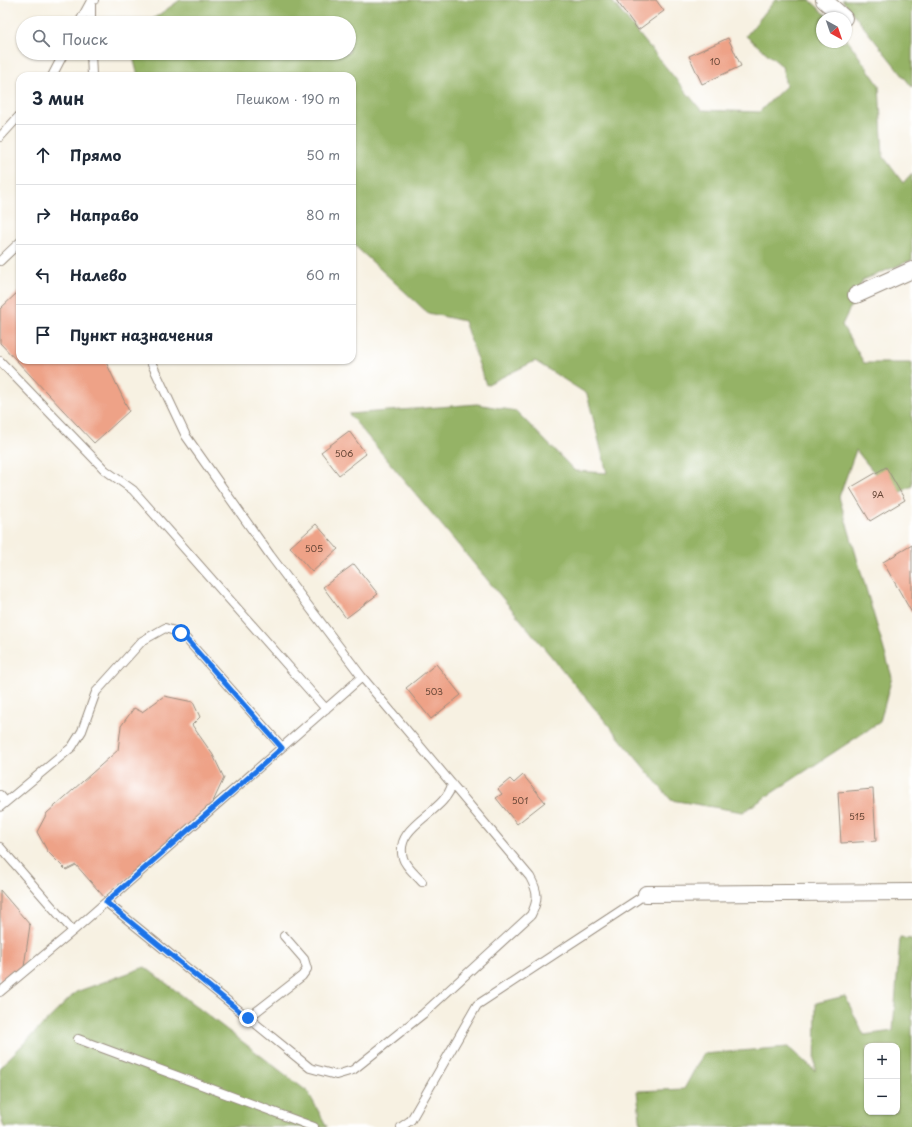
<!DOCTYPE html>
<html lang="ru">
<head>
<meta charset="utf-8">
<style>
	body { margin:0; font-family:"Playpen Sans",sans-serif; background:#f2f2f3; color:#1f2937 }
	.controls { position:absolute; right:12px; bottom:12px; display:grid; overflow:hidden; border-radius:8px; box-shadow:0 1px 3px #0004 }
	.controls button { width:36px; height:36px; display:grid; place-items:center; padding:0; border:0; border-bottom:1px solid #e0e1e3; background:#fff; color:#1f2937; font:20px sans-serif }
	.compass { position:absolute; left:816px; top:12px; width:36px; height:36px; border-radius:50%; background:#fff; box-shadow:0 1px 3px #0004; rotate:140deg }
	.stop { position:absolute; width:12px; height:12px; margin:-9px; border:3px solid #1a73e8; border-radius:50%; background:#fff }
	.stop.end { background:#1a73e8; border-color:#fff; box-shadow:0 1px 4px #0008 }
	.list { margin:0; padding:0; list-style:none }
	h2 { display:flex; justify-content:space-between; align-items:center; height:52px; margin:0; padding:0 16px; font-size:17px }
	h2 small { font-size:13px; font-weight:400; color:#747a83 }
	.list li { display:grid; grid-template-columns:26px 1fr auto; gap:12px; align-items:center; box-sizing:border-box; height:60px; padding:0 16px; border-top:1px solid #e0e1e3 }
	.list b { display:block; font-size:15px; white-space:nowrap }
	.list em { font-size:13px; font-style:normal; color:#747a83 }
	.icon { flex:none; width:22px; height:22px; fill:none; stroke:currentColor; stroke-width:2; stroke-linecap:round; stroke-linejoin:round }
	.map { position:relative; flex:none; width:912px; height:1127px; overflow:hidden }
	.search { position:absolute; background:#fff; box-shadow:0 1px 3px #0004; left:16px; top:16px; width:340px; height:44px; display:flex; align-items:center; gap:10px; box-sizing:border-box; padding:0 14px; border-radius:22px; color:#747a83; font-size:15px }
	.panel { position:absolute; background:#fff; box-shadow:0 1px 3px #0004; left:16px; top:72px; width:340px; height:292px; border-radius:12px }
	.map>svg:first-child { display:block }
	.forest { fill:#95b366; stroke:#686e42; fill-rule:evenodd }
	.building { fill:#eea287 }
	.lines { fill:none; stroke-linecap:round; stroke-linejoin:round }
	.lane-casing { stroke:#998e80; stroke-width:10 }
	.street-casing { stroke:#998e80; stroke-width:18 }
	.lane { stroke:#fff; stroke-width:8 }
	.street { stroke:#fff; stroke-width:16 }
	.route { stroke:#1a73e8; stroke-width:5 }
	.labels { text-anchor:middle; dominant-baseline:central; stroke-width:3; stroke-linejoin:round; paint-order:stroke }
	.number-label { font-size:9px; fill:#684838 }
</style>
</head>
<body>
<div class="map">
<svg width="912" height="1127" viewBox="0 0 912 1127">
	<rect width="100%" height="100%" fill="#fff"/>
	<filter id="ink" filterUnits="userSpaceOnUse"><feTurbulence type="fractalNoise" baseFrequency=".025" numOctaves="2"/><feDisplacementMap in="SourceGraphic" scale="8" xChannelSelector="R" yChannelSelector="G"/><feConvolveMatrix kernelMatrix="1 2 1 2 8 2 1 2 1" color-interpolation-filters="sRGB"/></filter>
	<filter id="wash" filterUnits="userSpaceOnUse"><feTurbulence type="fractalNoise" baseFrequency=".012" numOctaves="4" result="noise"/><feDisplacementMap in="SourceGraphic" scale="16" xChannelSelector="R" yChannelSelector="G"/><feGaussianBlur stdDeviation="0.9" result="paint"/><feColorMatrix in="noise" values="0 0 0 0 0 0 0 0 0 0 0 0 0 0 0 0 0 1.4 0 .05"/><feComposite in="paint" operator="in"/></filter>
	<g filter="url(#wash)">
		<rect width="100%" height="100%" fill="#f7f1e2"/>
		<!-- forest -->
		<path class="forest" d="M180 0H611L701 110 759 112 786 86 782 66 746 36 775 0H810L829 18H822V42H846V38L879 85 883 156 903 183 912 173V260L863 280 842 325 864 363H912V486L893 496 856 450 839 497 892 677 880 722 743 812 671 800 349 414 477 404 516 411 575 471 607 473 587 394 535 361 486 385 464 321 428 313 354 245 352 247V76H138L132 53H349V23H147Z
			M842 0H912V87Z
			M900 938 912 939V1127H641L637 1091 684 1089 703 1054 788 1047 815 1071 816 1003 845 996 864 1035 893 1031ZM867 1046H897V1112H867Z
			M145 967 308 1092 327 1127H4L0 1115V1067L76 992Z"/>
		<g id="blocks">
			<!-- building -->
			<path class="building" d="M616 0H656L664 11 638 30Z
				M728 38 741 66 702 84 689 56Z
				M20 290V360H105L129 411 94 443 0 343V309Z
				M349 431 366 454 339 475 321 452Z
				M886 467 905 500 870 521 850 488Z
				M316 524 338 549 312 572 290 547Z
				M912 545V613L883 562Z
				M354 564 378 594 346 618 323 587Z
				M436 664 461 695 431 719 406 688Z
				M164 696 193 702 200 717 192 725 213 755 224 778 211 806 105 898 76 865 66 870 48 852 37 832 47 813 118 750 121 726 134 708 142 712Z
				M523 775 545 802 517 824 496 798 502 794 498 789 510 779 514 783Z
				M873 789 876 841 841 843 838 792Z
				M0 890 30 925 24 967 0 987Z"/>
		</g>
	</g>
	<g filter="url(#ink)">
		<use href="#blocks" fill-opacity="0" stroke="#998e80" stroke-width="1"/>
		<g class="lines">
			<!-- lane casing -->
			<g class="lane-casing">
				<path id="lane" d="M91 4V23
					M79 23 91 1 94 0
					M91 53 92 76
					M52 76 64 53
					M0 137 20 115
					M0 261 20 242
					M0 361 105 470 133 490 326 709
					M0 795 6 802
					M0 807 72 747 82 731 96 692 142 641 165 628 181 633 282 747
					M0 847 73 931
					M422 882C416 875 405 866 403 858 393 825 446 813 452 784
					M106 902 310 1068 336 1075 353 1070 423 1014 531 915C539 899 538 892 530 877L362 677 270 555 186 436 150 360
					M0 992 73 931 362 677
					M248 1018 302 976 307 969 304 959 284 936
					M78 1039 314 1127
					M401 1127 411 1120 477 1005 646 894"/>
			</g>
			<!-- street casing -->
			<g class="street-casing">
				<path id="street" d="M824 0 844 18
					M856 295 912 270
					M646 894 912 892"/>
			</g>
			<!-- lane -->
			<use href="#lane" class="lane"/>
			<!-- street -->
			<use href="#street" class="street"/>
		</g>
	</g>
	<g class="lines" filter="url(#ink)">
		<!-- route -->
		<path class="route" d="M181 633 282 748 106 902 248 1018"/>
	</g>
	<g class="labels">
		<!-- number labels -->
		<g class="number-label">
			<text x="715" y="61">10</text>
			<text x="344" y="453">506</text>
			<text x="878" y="494">9А</text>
			<text x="314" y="548">505</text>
			<text x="434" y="691">503</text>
			<text x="520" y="800">501</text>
			<text x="857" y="816">515</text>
		</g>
	</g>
</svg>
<div class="controls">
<button>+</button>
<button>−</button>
</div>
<svg class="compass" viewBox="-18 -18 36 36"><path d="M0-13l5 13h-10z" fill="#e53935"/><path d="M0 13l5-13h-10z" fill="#747a83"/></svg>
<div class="stop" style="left:181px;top:633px"></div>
<div class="stop end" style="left:248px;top:1018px"></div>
<div class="search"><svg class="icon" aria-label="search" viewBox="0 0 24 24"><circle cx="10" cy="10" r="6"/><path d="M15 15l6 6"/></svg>Поиск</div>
<section class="panel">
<h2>3 мин<small>Пешком · 190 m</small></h2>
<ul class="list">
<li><svg class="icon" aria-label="ahead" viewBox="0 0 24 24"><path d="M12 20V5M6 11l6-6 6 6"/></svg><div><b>Прямо</b></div><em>50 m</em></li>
<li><svg class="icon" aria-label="right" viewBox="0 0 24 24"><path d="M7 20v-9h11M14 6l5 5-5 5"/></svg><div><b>Направо</b></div><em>80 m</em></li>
<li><svg class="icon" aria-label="left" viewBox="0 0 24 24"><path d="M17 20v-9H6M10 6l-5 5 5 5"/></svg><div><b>Налево</b></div><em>60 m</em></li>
<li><svg class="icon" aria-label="arrive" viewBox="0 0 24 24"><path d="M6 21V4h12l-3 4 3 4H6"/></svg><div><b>Пункт назначения</b></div></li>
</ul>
</section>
</div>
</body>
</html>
